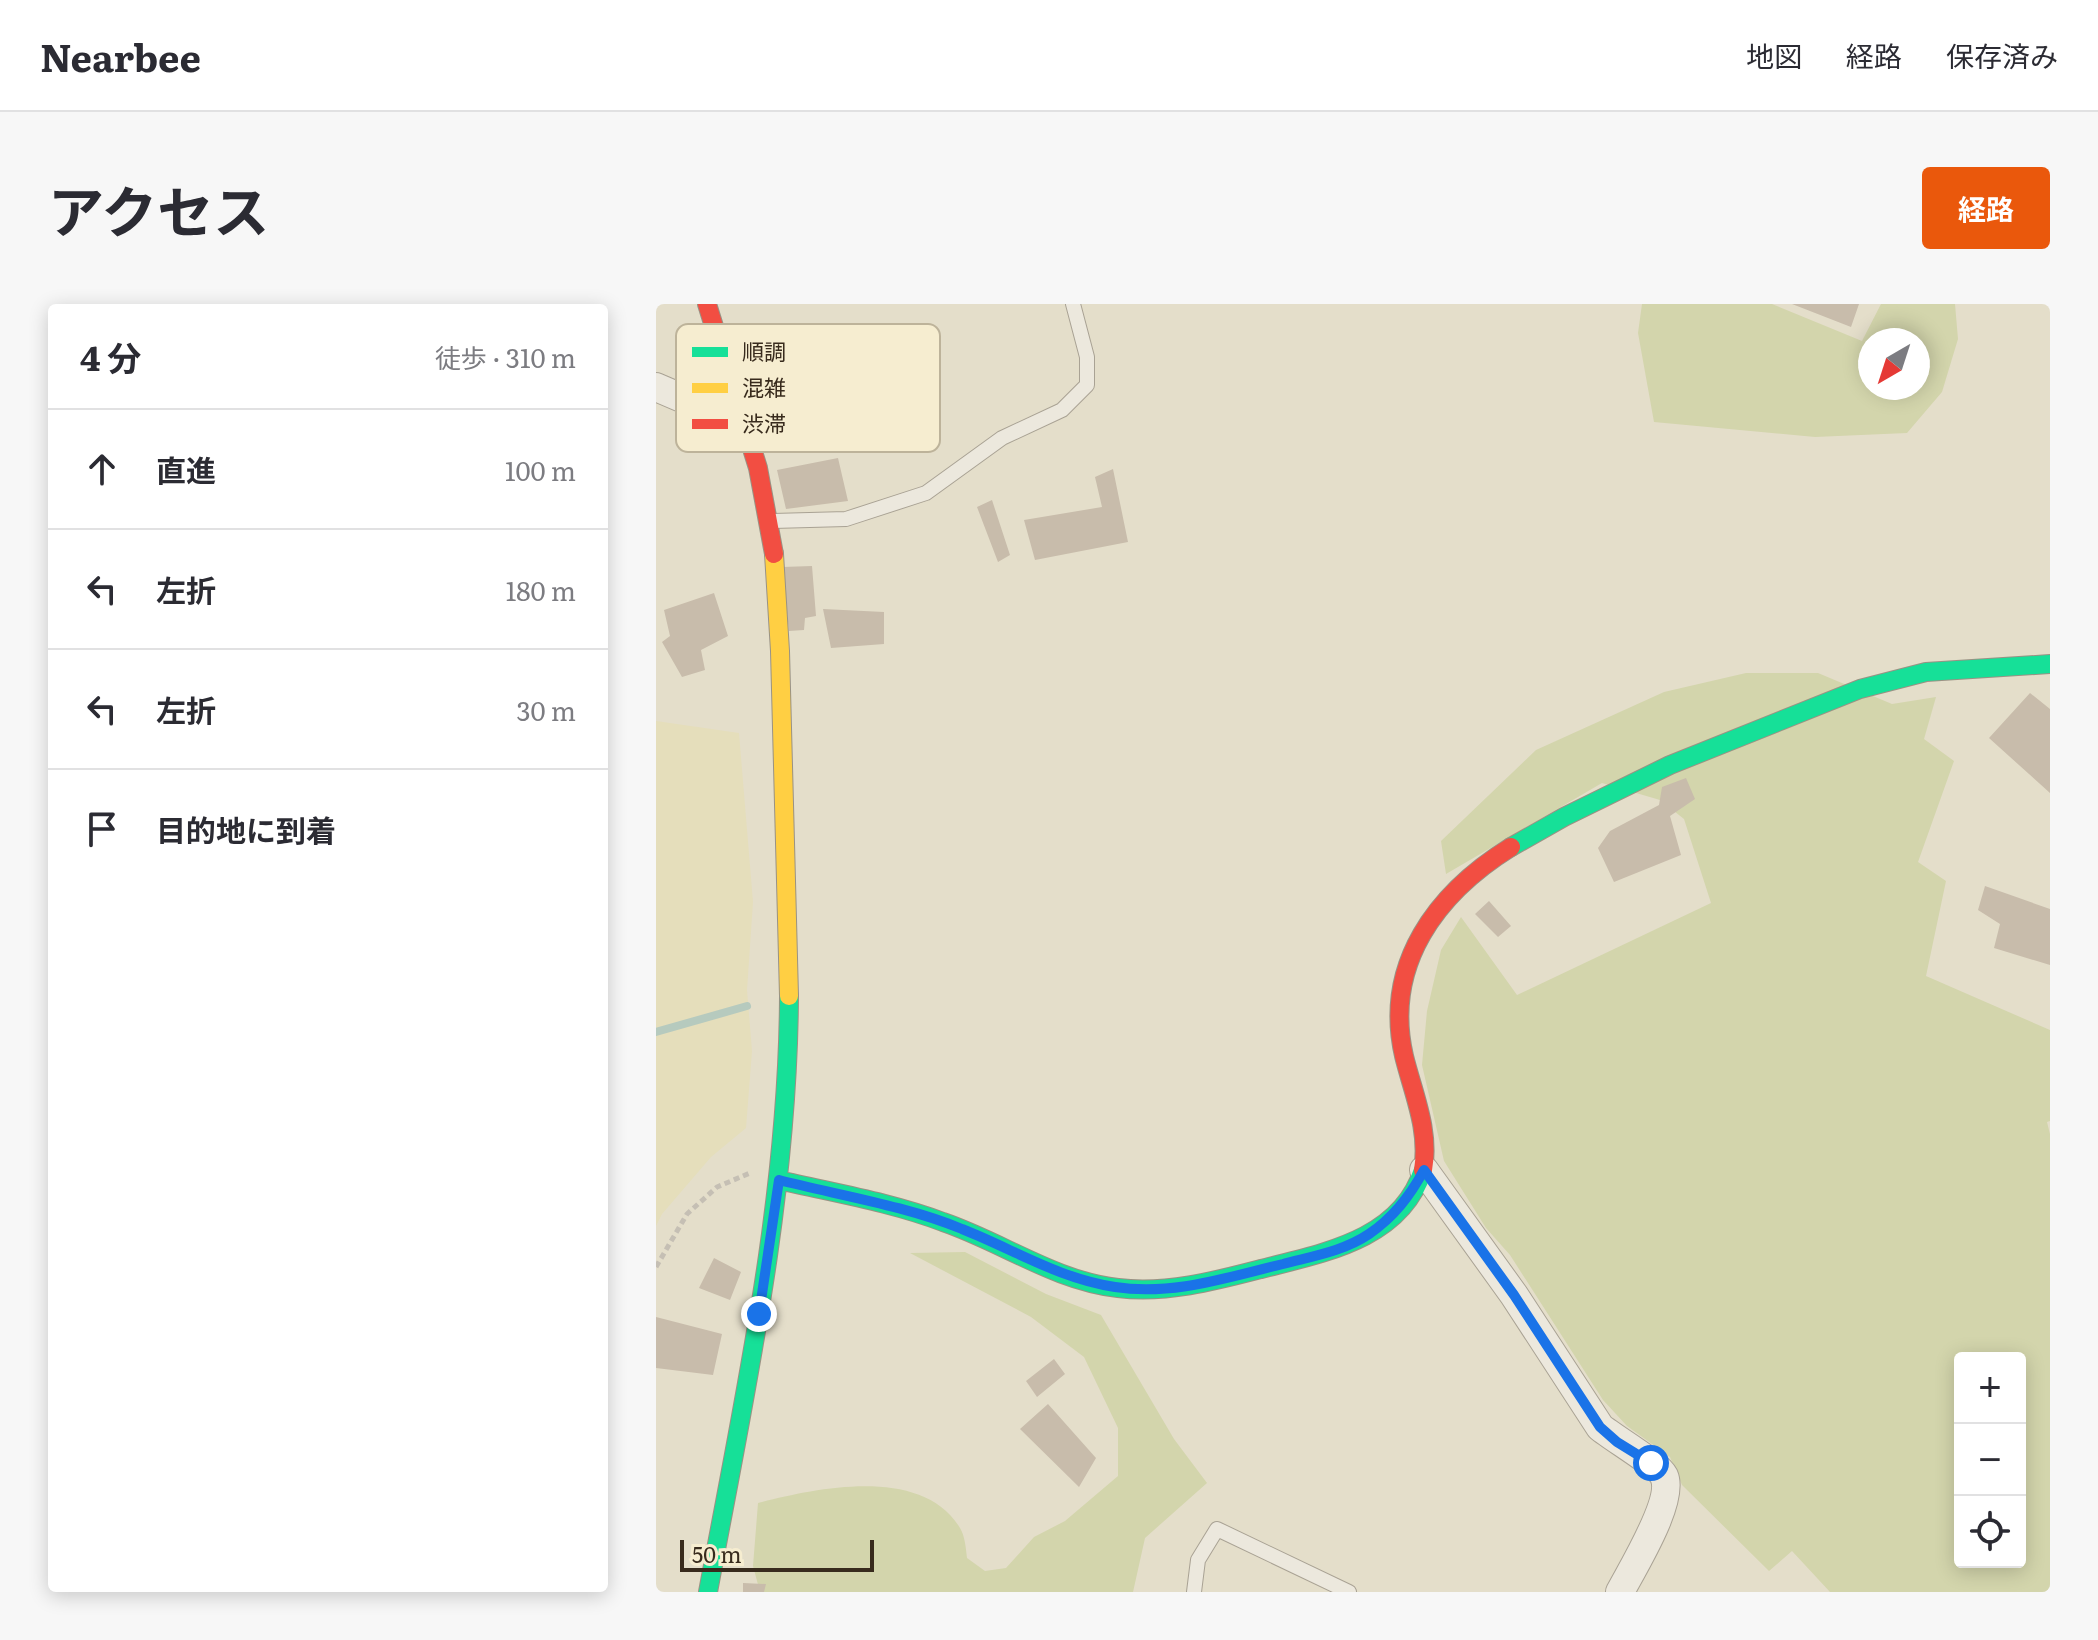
<!DOCTYPE html>
<html lang="ja">
<head>
<meta charset="utf-8">
<style>
	body { margin:0; font-family:Literata,"Noto Sans JP",serif; background:#f7f7f7; color:#2b2b33 }
	.controls { position:absolute; right:24px; bottom:24px; display:grid; overflow:hidden; border-radius:8px; box-shadow:0 4px 20px #0003 }
	.controls button { width:72px; height:72px; display:grid; place-items:center; padding:0; border:0; border-bottom:2px solid #e1e1e2; background:#fff; color:#2b2b33; font:40px sans-serif }
	.compass { position:absolute; left:1202px; top:24px; width:72px; height:72px; border-radius:50%; background:#fff; box-shadow:0 4px 20px #0003; rotate:219deg }
	.scale { position:absolute; left:24px; bottom:20px; width:194px; box-sizing:border-box; padding-left:8px; border:4px solid #382b1d; border-top:0; font-size:22px; line-height:28px; white-space:nowrap; color:#382b1d; -webkit-text-stroke:6px #f6edd0; paint-order:stroke }
	.stop { position:absolute; width:24px; height:24px; margin:-18px; border:6px solid #1a73e8; border-radius:50%; background:#fff }
	.stop.end { background:#1a73e8; border-color:#fff; box-shadow:0 2px 8px #0008 }
	.list { margin:0; padding:0; list-style:none }
	h2 { display:flex; justify-content:space-between; align-items:center; height:104px; margin:0; padding:0 32px; font-size:34px }
	h2 small { font-size:26px; font-weight:400; color:#7c7c81 }
	.list li { display:grid; grid-template-columns:52px 1fr auto; gap:24px; align-items:center; box-sizing:border-box; height:120px; padding:0 32px; border-top:2px solid #e1e1e2 }
	.list b { display:block; font-size:30px; white-space:nowrap }
	.list em { font-size:26px; font-style:normal; color:#7c7c81 }
	.icon { flex:none; width:44px; height:44px; fill:none; stroke:currentColor; stroke-width:2; stroke-linecap:round; stroke-linejoin:round }
	.map { position:relative; flex:none; width:1394px; height:1288px; overflow:hidden; border-radius:8px }
	header { display:flex; align-items:center; gap:48px; box-sizing:border-box; height:112px; padding:0 40px; background:#fff; border-bottom:2px solid #e1e1e2 }
	header strong { font-size:38px }
	nav { display:flex; gap:44px; margin-inline-start:auto; font-size:28px }
	.intro { display:flex; align-items:center; justify-content:space-between; box-sizing:border-box; height:192px; padding:0 48px }
	h1 { margin:0; font-size:56px }
	.button { padding:20px 36px; border-radius:8px; background:#ea580c; color:#fff; font-size:28px; font-weight:700 }
	main { display:flex; gap:48px; padding:0 48px }
	aside { flex:1; background:#fff; border-radius:8px; box-shadow:0 4px 20px #0003 }
	.map>svg:first-child { display:block }
	.farmland { fill:#e5debb }
	.green { fill:#d3d5ac; fill-rule:evenodd }
	.lines { fill:none; stroke-linecap:round; stroke-linejoin:round }
	.stream { stroke:#b6cabe; stroke-width:8 }
	.building { fill:#c8bcab }
	.lane-casing { stroke:#a9a294; stroke-width:16 }
	.street-casing { stroke:#a9a294; stroke-width:30 }
	.fast-casing { stroke:#999284; stroke-width:20 }
	.slow-casing { stroke:#999284; stroke-width:20 }
	.jam-casing { stroke:#999284; stroke-width:20 }
	.path { stroke:#c5bfb4; stroke-width:5; stroke-dasharray:6 4; stroke-linecap:butt }
	.lane { stroke:#ece8dd; stroke-width:14 }
	.street { stroke:#ece8dd; stroke-width:28 }
	.fast { stroke:#16e098; stroke-width:18 }
	.slow { stroke:#ffcf43; stroke-width:18 }
	.jam { stroke:#f24e42; stroke-width:18 }
	.route { stroke:#1a73e8; stroke-width:10 }
	.key { fill:#f6edd0; stroke:#bdb39a; stroke-width:2 }
	.key-label { font-size:22px; fill:#382b1d }
</style>
</head>
<body>
<header>
<strong>Nearbee</strong>
<nav><a>地図</a><a>経路</a><a>保存済み</a></nav>
</header>
<div class="intro"><h1>アクセス</h1><a class="button">経路</a></div>
<main>
<aside>
<h2>4 分<small>徒歩 · 310 m</small></h2>
<ul class="list">
<li><svg class="icon" aria-label="ahead" viewBox="0 0 24 24"><path d="M12 20V5M6 11l6-6 6 6"/></svg><div><b>直進</b></div><em>100 m</em></li>
<li><svg class="icon" aria-label="left" viewBox="0 0 24 24"><path d="M17 20v-9H6M10 6l-5 5 5 5"/></svg><div><b>左折</b></div><em>180 m</em></li>
<li><svg class="icon" aria-label="left" viewBox="0 0 24 24"><path d="M17 20v-9H6M10 6l-5 5 5 5"/></svg><div><b>左折</b></div><em>30 m</em></li>
<li><svg class="icon" aria-label="arrive" viewBox="0 0 24 24"><path d="M6 21V4h12l-3 4 3 4H6"/></svg><div><b>目的地に到着</b></div></li>
</ul>
</aside>
<div class="map">
<svg width="1394" height="1288" viewBox="0 0 1394 1288">
	<rect width="100%" height="100%" fill="#e4deca"/>
	<!-- farmland -->
	<path class="farmland" d="M0 417 83 429 97 598 91 686 96 747 90 824 55 853 6 910 0 922Z"/>
	<!-- green -->
	<path class="green" d="M986 0H1116L1206 37 1225 0H1299L1302 35 1286 88 1251 129 1159 133 998 118 982 29ZM1214 36H1262V84H1214Z
		M1090 369H1162L1236 400 1280 393 1268 435 1298 457 1262 558 1290 577 1270 672 1394 726V817L1391 818 1394 830V1288H1174L1136 1247 1113 1267 1026 1181 1014 1153 971 1122 947 1096 854 951 830 924 788 857 766 761 771 707 785 646 805 613 861 691 1055 599 1028 515 1004 496 946 479 790 570 785 537 880 446 1008 388ZM1304 1054H1364V1258H1304Z
		M309 948 390 990 445 1011 518 1135 551 1179 489 1234 477 1288H104L97 1262 102 1199C160 1184 266 1161 304 1224 309 1232 310 1245 311 1254L329 1267 350 1264 378 1233 409 1217 462 1172V1124L428 1053 375 1013 254 949Z"/>
	<g class="lines">
		<!-- stream -->
		<path class="stream" d="M0 728 91 702"/>
	</g>
	<!-- building -->
	<path class="building" d="M1136 0H1203L1195 23Z
		M182 154 192 197 130 205 121 166Z
		M457 165 472 238 379 256 368 216 446 203 439 173Z
		M336 196 354 251 342 258 321 203Z
		M156 262 160 312 149 314 148 326 133 327 126 263Z
		M58 289 72 332 45 346 49 366 26 373 6 338 14 332 8 306Z
		M167 305 228 308V340L175 344Z
		M1374 389 1394 405V489L1333 434Z
		M1030 474 1039 495 1014 512 1025 551 958 578 942 544 954 527 1003 501 1006 483Z
		M1329 582 1394 605V661L1338 644 1344 620 1322 606Z
		M833 597 855 622 842 633 819 610Z
		M58 954 85 968 74 996 43 984Z
		M0 1013 66 1030 57 1071 0 1064Z
		M398 1055 409 1070 381 1093 370 1077Z
		M392 1100 440 1154 423 1183 364 1125Z
		M87 1279 110 1280 108 1288H87Z"/>
	<g class="lines">
		<!-- lane casing -->
		<g class="lane-casing">
			<path id="lane" d="M117 217 190 215 270 189 346 134 406 106 431 81V53L417 0
				M538 1288 542 1256 561 1225 693 1288"/>
		</g>
		<!-- street casing -->
		<g class="street-casing">
			<path id="street" d="M0 83 91 122
				M768 866 858 991 944 1123C957 1134 1002 1160 1008 1172 1019 1196 976 1265 964 1288"/>
		</g>
		<!-- fast casing -->
		<g class="fast-casing">
			<path id="fast" d="M855 543 908 513 1014 461 1204 385 1270 368 1394 360
				M123 876C178 889 234 898 287 918 346 938 399 977 462 984 510 990 559 977 605 965 667 949 745 936 767 866
				M52 1288C89 1089 132 895 133 692"/>
		</g>
		<!-- slow casing -->
		<g class="slow-casing">
			<path id="slow" d="M118 250 124 347 133 692"/>
		</g>
		<!-- jam casing -->
		<g class="jam-casing">
			<path id="jam" d="M51 0 102 164 118 250
				M767 866C774 826 757 789 748 752 727 660 781 589 855 543"/>
		</g>
		<!-- path -->
		<path class="path" d="M0 963 31 910 61 883 94 869"/>
		<!-- lane -->
		<use href="#lane" class="lane"/>
		<!-- street -->
		<use href="#street" class="street"/>
		<!-- fast -->
		<use href="#fast" class="fast"/>
		<!-- slow -->
		<use href="#slow" class="slow"/>
		<!-- jam -->
		<use href="#jam" class="jam"/>
	</g>
	<g class="lines">
		<!-- route -->
		<path class="route" d="M103 1010 123 876C182 891 251 902 306 925 357 945 404 975 459 983 517 992 572 973 627 960 657 952 688 947 713 930 738 913 754 892 768 866L858 991 944 1123 961 1138 995 1159"/>
	</g>
	<!-- legend -->
	<rect x="20" y="20" width="264" height="128" rx="12" class="key"/>
	<rect x="36" y="43" width="36" height="10" fill="#16e098"/>
	<rect x="36" y="79" width="36" height="10" fill="#ffcf43"/>
	<rect x="36" y="115" width="36" height="10" fill="#f24e42"/>
	<g class="key-label">
		<text x="86" y="56">順調</text>
		<text x="86" y="92">混雑</text>
		<text x="86" y="128">渋滞</text>
	</g>
</svg>
<div class="controls">
<button>+</button>
<button>−</button>
<button><svg class="icon" aria-label="locate" viewBox="0 0 24 24"><circle cx="12" cy="12" r="6"/><path d="M12 2v4M12 18v4M2 12h4M18 12h4"/></svg></button>
</div>
<svg class="compass" viewBox="-18 -18 36 36"><path d="M0-13l5 13h-10z" fill="#e53935"/><path d="M0 13l5-13h-10z" fill="#7c7c81"/></svg>
<div class="scale">50 m</div>
<div class="stop" style="left:995px;top:1159px"></div>
<div class="stop end" style="left:103px;top:1010px"></div>
</div>
</main>
</body>
</html>
